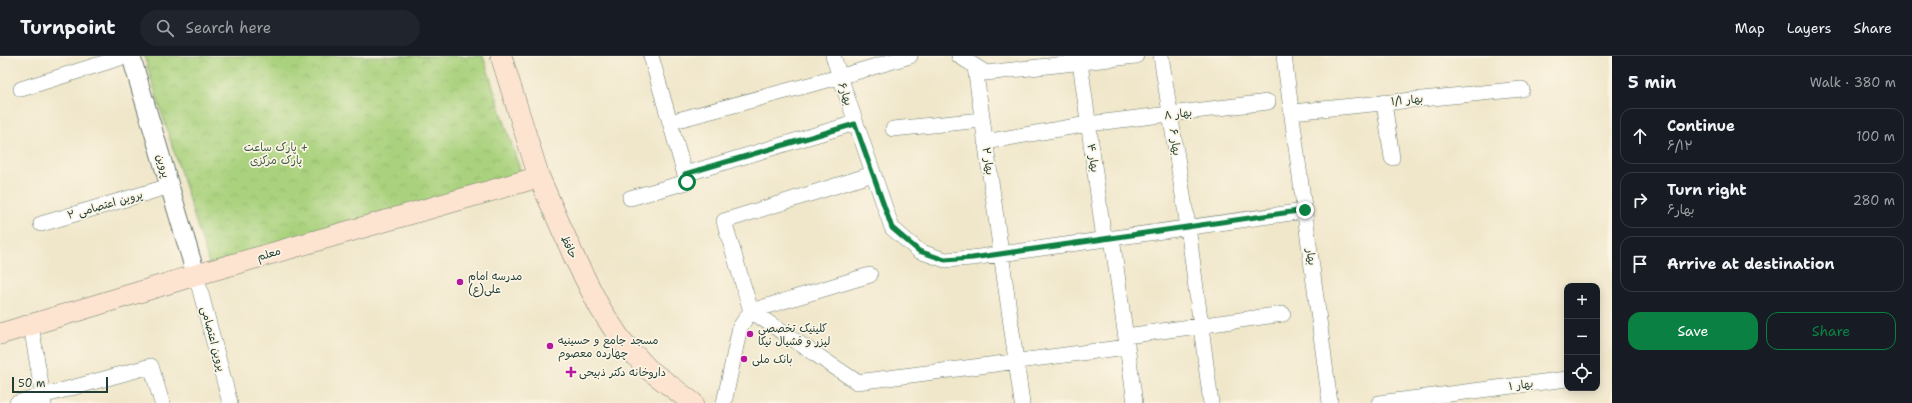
<!DOCTYPE html>
<html lang="en">
<head>
<meta charset="utf-8">
<style>
	body { margin:0; font-family:"Shantell Sans","Playpen Sans Arabic",sans-serif; background:#20242c; color:#f1f3f6 }
	.controls { position:absolute; right:12px; bottom:12px; display:grid; overflow:hidden; border-radius:8px; box-shadow:0 2px 10px #0003 }
	.controls button { width:36px; height:36px; display:grid; place-items:center; padding:0; border:0; border-bottom:1px solid #363941; background:#171b24; color:#f1f3f6; font:20px sans-serif }
	.scale { position:absolute; left:12px; bottom:10px; width:96px; box-sizing:border-box; padding-left:4px; border:2px solid #1f3d34; border-top:0; font-size:11px; line-height:14px; white-space:nowrap; color:#1f3d34; -webkit-text-stroke:3px #fcf5e5; paint-order:stroke }
	.stop { position:absolute; width:12px; height:12px; margin:-9px; border:3px solid #0b8043; border-radius:50%; background:#fff }
	.stop.end { background:#0b8043; border-color:#fff; box-shadow:0 1px 4px #0008 }
	.list { margin:0; padding:0; list-style:none }
	h2 { display:flex; justify-content:space-between; align-items:center; height:52px; margin:0; padding:0 16px; font-size:17px }
	h2 small { font-size:13px; font-weight:400; color:#9ea1a6 }
	.list li { display:grid; grid-template-columns:26px 1fr auto; gap:12px; align-items:center; box-sizing:border-box; height:56px; margin:0 8px 8px; padding:0 8px; border:1px solid #363941; border-radius:12px }
	.list b { display:block; font-size:15px; white-space:nowrap }
	.list p { margin:0; font-size:13px; white-space:nowrap; color:#9ea1a6 }
	.list em { font-size:13px; font-style:normal; color:#9ea1a6 }
	.actions { display:flex; gap:8px; padding:12px 16px }
	.actions a { flex:1; padding:9px 0; border:1px solid #0b8043; border-radius:12px; text-align:center; font-size:14px; color:#0b8043 }
	.actions .main { background:#0b8043; color:#fff }
	.icon { flex:none; width:22px; height:22px; fill:none; stroke:currentColor; stroke-width:2; stroke-linecap:round; stroke-linejoin:round }
	.map { position:relative; flex:none; width:1612px; height:347px; overflow:hidden }
	header { display:flex; align-items:center; gap:24px; box-sizing:border-box; height:56px; padding:0 20px; background:#171b24; border-bottom:1px solid #363941 }
	header strong { font-size:19px }
	nav { display:flex; gap:22px; margin-inline-start:auto; font-size:14px }
	.search { width:280px; height:36px; background:#20242c; display:flex; align-items:center; gap:10px; box-sizing:border-box; padding:0 14px; border-radius:22px; color:#9ea1a6; font-size:15px }
	main { display:flex }
	aside { flex:1; background:#171b24 }
	.map>svg:first-child { display:block }
	.park { fill:url(#park-crowns); stroke:#648859 }
	.lines { fill:none; stroke-linecap:round; stroke-linejoin:round }
	.minor-casing { stroke:#687869; stroke-width:16 }
	.tertiary-casing { stroke:#687869; stroke-width:20 }
	.secondary-casing { stroke:#687869; stroke-width:22 }
	.minor { stroke:#fff; stroke-width:15 }
	.tertiary { stroke:#fff; stroke-width:18 }
	.secondary { stroke:#fde4d1; stroke-width:21 }
	.route { stroke:#0b8043; stroke-width:5 }
	.poi-dot { fill:#b5179e; stroke:#fcf5e5; stroke-width:1.5 }
	.labels { text-anchor:middle; dominant-baseline:central; stroke-width:3.5; stroke-linejoin:round; paint-order:stroke }
	.street-label { font-size:11px; fill:#1f3d34; stroke:#fcf5e5 }
	.park-label { font-size:11px; fill:#3b5b43; stroke:#fcf5e5 }
	.poi-label { font-size:11px; fill:#1f3d34; stroke:#fcf5e5; text-anchor:start }
</style>
</head>
<body>
<header>
<strong>Turnpoint</strong>
<div class="search"><svg class="icon" aria-label="search" viewBox="0 0 24 24"><circle cx="10" cy="10" r="6"/><path d="M15 15l6 6"/></svg>Search here</div>
<nav><a>Map</a><a>Layers</a><a>Share</a></nav>
</header>
<main>
<div class="map">
<svg width="1612" height="347" viewBox="0 0 1612 347">
	<defs>
		<pattern id="park-crowns" width="20" height="18" patternUnits="userSpaceOnUse"><rect width="20" height="18" fill="#aad27e"/><path d="M2 6a3 3 0 1 1 6 0M12 15a3 3 0 1 1 6 0" fill="none" stroke="#92b56e"/></pattern>
	</defs>
	<rect width="100%" height="100%" fill="#fcf5e5"/>
	<filter id="ink" filterUnits="userSpaceOnUse"><feTurbulence type="fractalNoise" baseFrequency=".025" numOctaves="2"/><feDisplacementMap in="SourceGraphic" scale="8" xChannelSelector="R" yChannelSelector="G"/><feConvolveMatrix kernelMatrix="1 2 1 2 8 2 1 2 1" color-interpolation-filters="sRGB"/></filter>
	<filter id="wash" filterUnits="userSpaceOnUse"><feTurbulence type="fractalNoise" baseFrequency=".012" numOctaves="4" result="noise"/><feDisplacementMap in="SourceGraphic" scale="16" xChannelSelector="R" yChannelSelector="G"/><feGaussianBlur stdDeviation="0.9" result="paint"/><feColorMatrix in="noise" values="0 0 0 0 0 0 0 0 0 0 0 0 0 0 0 0 0 1.4 0 .05"/><feComposite in="paint" operator="in"/></filter>
	<g filter="url(#wash)">
		<rect width="100%" height="100%" fill="#f0e7cb"/>
		<!-- park -->
		<path class="park" d="M144 0H483L523 123 212 217Z"/>
	</g>
	<g filter="url(#ink)">
		<g class="lines">
			<!-- minor casing -->
			<g class="minor-casing">
				<path id="minor" d="M833 0 892 172 919 195 945 204 972 202 1305 155
					M959 0 986 17 1136 0
					M1161 0 1188 171 1211 347
					M1284 0 1330 347
					M1080 6 1104 183
					M975 11 1022 347
					M21 33 126 0
					M1384 46 1392 102
					M1292 56 1522 33
					M670 66 839 21 910 0
					M893 73 982 64
					M985 86 1088 68 1268 46
					M685 118 855 67
					M630 142 687 126 651 0
					M41 168 170 130
					M1112 182 1135 347
					M196 219 230 347
					M870 219 751 255 857 326 1127 291
					M31 269 44 347
					M1126 280 1283 258
					M17 347 151 310 162 347
					M724 347 740 271 751 255 724 165 873 118
					M1379 347 1567 323"/>
			</g>
			<!-- tertiary casing -->
			<g class="tertiary-casing">
				<path id="tertiary" d="M131 0 196 219"/>
			</g>
			<!-- secondary casing -->
			<g class="secondary-casing">
				<path id="secondary" d="M501 0 539 121 575 203 600 252 621 284 648 313 693 347
					M0 278 196 219 539 121"/>
			</g>
			<!-- minor -->
			<use href="#minor" class="minor"/>
			<!-- tertiary -->
			<use href="#tertiary" class="tertiary"/>
			<!-- secondary -->
			<use href="#secondary" class="secondary"/>
		</g>
	</g>
	<g class="lines" filter="url(#ink)">
		<!-- route -->
		<path class="route" d="M687 126 685 118 855 68 892 172 919 195 945 204 972 202 1305 154"/>
	</g>
	<!-- markers -->
	<g class="poi-dot">
		<circle cx="460" cy="226" r="4"/>
		<circle cx="750" cy="278" r="4"/>
		<circle cx="550" cy="290" r="4"/>
		<circle cx="744" cy="303" r="4"/>
		<path d="M569 310h4v4h4v4h-4v4h-4v-4h-4v-4h4z"/>
	</g>
	<g class="labels">
		<!-- street labels -->
		<g class="street-label">
			<text transform="translate(845 38) rotate(71)">بهار۶</text>
			<text transform="translate(1407 44) rotate(-5)">بهار ۱/۱</text>
			<text transform="translate(1178 58) rotate(-7)">بهار ۸</text>
			<text transform="translate(1175 86) rotate(82)">بهار ۶</text>
			<text transform="translate(1093 102) rotate(82)">بهار ۴</text>
			<text transform="translate(988 105) rotate(82)">بهار ۲</text>
			<text transform="translate(163 110) rotate(74)">پروین</text>
			<text transform="translate(105 149) rotate(-16)">پروین اعتصامی ۲</text>
			<text transform="translate(569 191) rotate(66)">حافظ</text>
			<text transform="translate(269 198) rotate(-16)">معلم</text>
			<text transform="translate(1311 201) rotate(83)">بهار</text>
			<text transform="translate(213 283) rotate(75)">پروین اعتصامی</text>
			<text transform="translate(1521 329) rotate(-7)">بهار ۱</text>
		</g>
		<!-- park labels -->
		<g class="park-label">
			<text x="276" y="91">پارک ساعت +<tspan x="276" dy="13">پارک مرکزی</tspan></text>
		</g>
		<!-- poi labels -->
		<g class="poi-label">
			<text x="468" y="220">مدرسه امام<tspan x="468" dy="13">علی(ع)</tspan></text>
			<text x="758" y="272">کلینیک تخصصی<tspan x="758" dy="13">لیزر و فشیال نیکا</tspan></text>
			<text x="558" y="284">مسجد جامع و حسینیه<tspan x="558" dy="13">چهارده معصوم</tspan></text>
			<text x="752" y="303">بانک ملی</text>
			<text x="579" y="316">داروخانه دکتر ذبیحی</text>
		</g>
	</g>
</svg>
<div class="controls">
<button>+</button>
<button>−</button>
<button><svg class="icon" aria-label="locate" viewBox="0 0 24 24"><circle cx="12" cy="12" r="6"/><path d="M12 2v4M12 18v4M2 12h4M18 12h4"/></svg></button>
</div>
<div class="scale">50 m</div>
<div class="stop" style="left:687px;top:126px"></div>
<div class="stop end" style="left:1305px;top:154px"></div>
</div>
<aside>
<h2>5 min<small>Walk · 380 m</small></h2>
<ul class="list">
<li><svg class="icon" aria-label="ahead" viewBox="0 0 24 24"><path d="M12 20V5M6 11l6-6 6 6"/></svg><div><b>Continue</b><p>۶/۱۲</p></div><em>100 m</em></li>
<li><svg class="icon" aria-label="right" viewBox="0 0 24 24"><path d="M7 20v-9h11M14 6l5 5-5 5"/></svg><div><b>Turn right</b><p>بهار۶</p></div><em>280 m</em></li>
<li><svg class="icon" aria-label="arrive" viewBox="0 0 24 24"><path d="M6 21V4h12l-3 4 3 4H6"/></svg><div><b>Arrive at destination</b></div></li>
</ul>
<div class="actions"><a class="main">Save</a><a>Share</a></div>
</aside>
</main>
</body>
</html>
